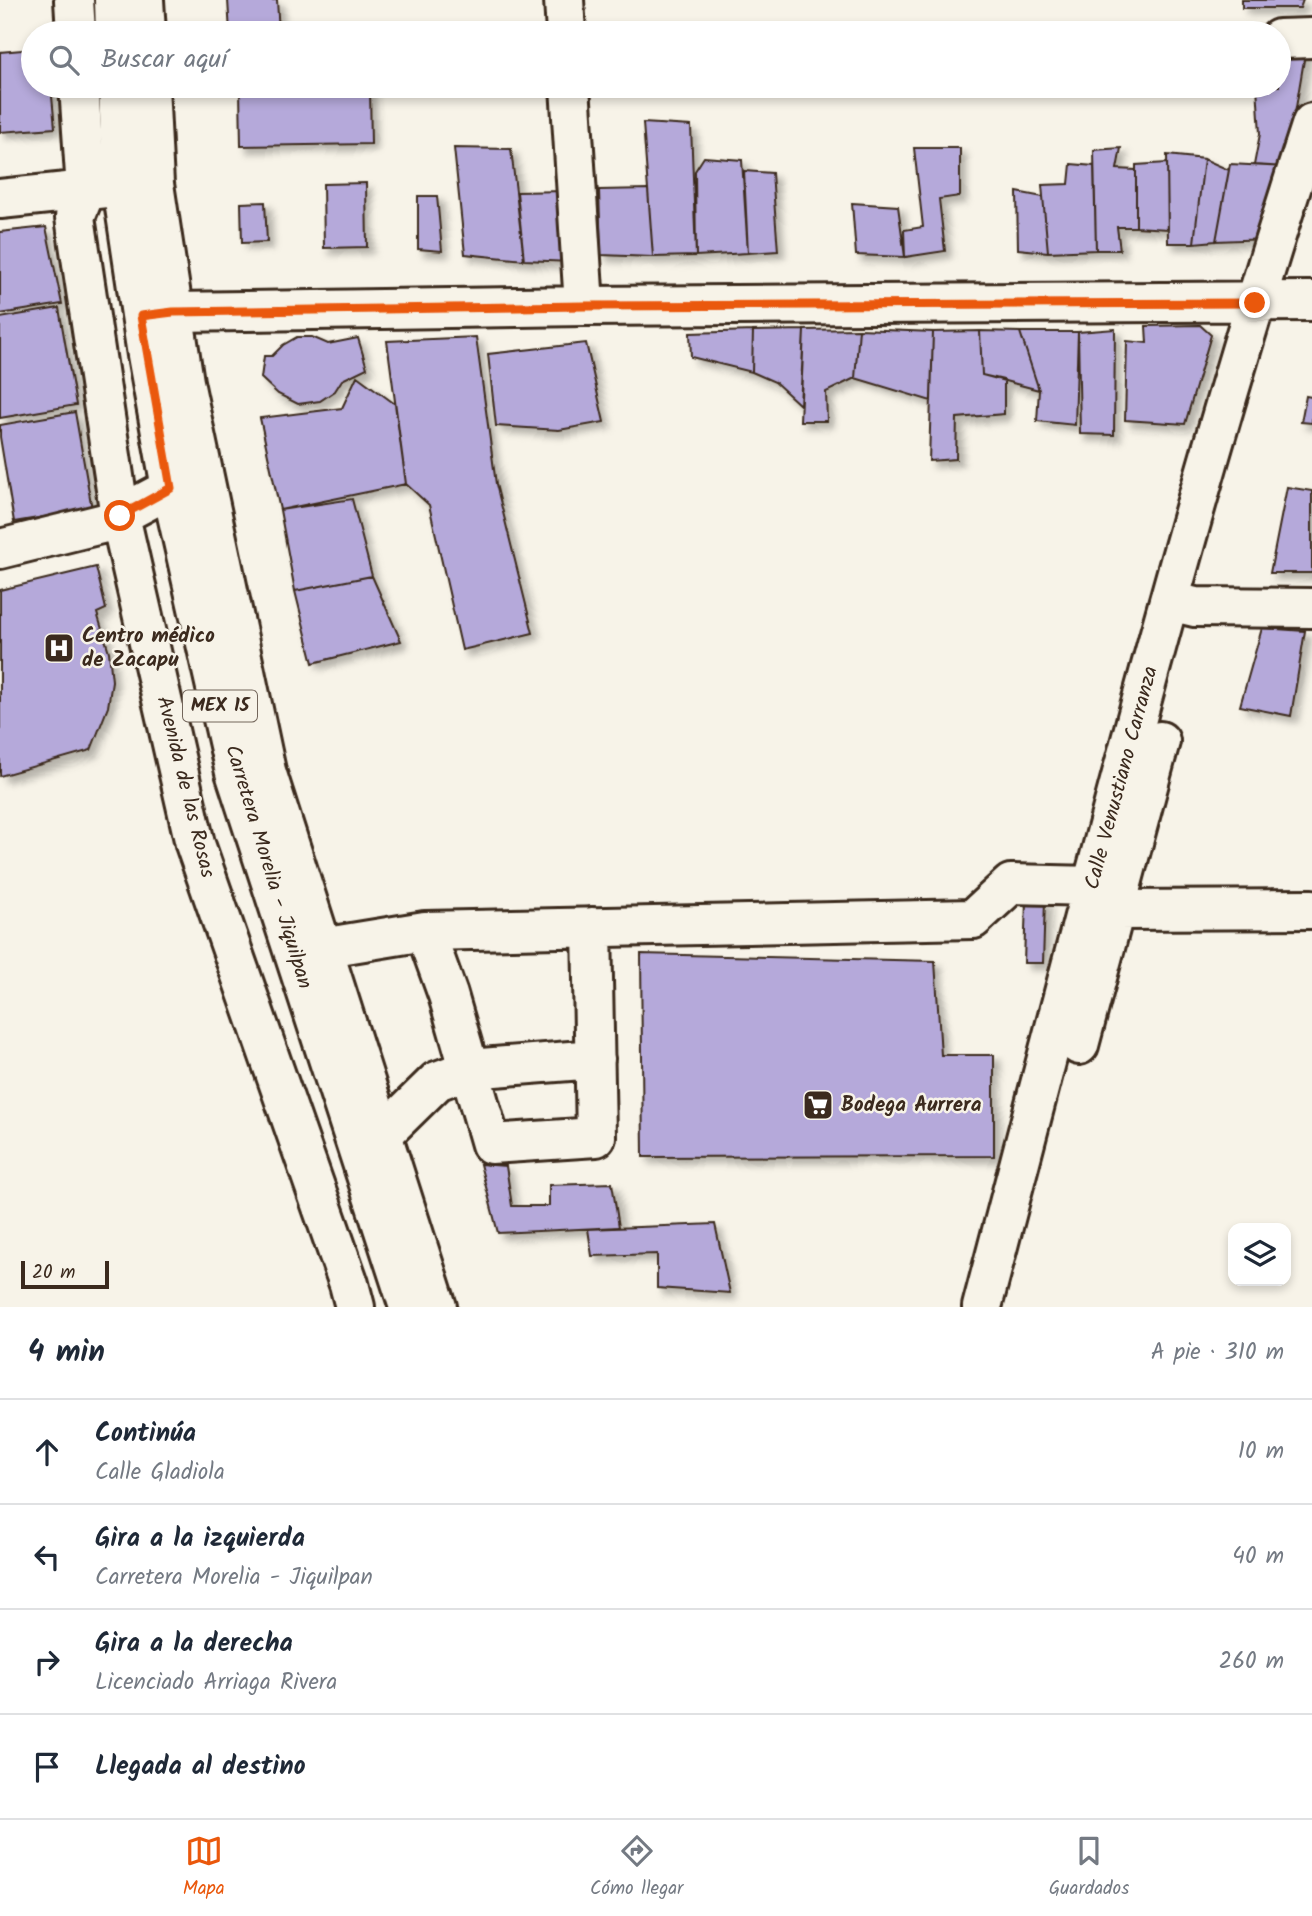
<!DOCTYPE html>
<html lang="es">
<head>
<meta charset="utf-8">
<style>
	body { margin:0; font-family:Kalam,sans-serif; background:#f2f2f3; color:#1f2937 }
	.controls { position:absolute; right:21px; bottom:21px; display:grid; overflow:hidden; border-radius:14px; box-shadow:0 4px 10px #0003 }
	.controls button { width:63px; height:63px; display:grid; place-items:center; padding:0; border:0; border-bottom:2px solid #e0e1e3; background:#fff; color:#1f2937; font:35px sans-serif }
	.scale { position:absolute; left:21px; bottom:18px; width:88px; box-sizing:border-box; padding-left:7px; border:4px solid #3b2a1e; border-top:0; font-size:19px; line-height:24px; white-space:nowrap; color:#3b2a1e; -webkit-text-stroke:5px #f7f3e8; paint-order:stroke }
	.stop { position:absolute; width:21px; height:21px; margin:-16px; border:5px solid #ea580c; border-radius:50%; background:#fff }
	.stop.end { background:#ea580c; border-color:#fff; box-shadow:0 2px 7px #0008 }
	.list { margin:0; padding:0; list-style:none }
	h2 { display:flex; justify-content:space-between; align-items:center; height:91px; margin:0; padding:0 28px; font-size:30px }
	h2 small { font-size:23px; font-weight:400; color:#747a83 }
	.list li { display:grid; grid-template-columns:46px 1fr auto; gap:21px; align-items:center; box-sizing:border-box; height:105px; padding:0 28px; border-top:2px solid #e0e1e3 }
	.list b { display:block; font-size:26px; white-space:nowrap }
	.list p { margin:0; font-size:23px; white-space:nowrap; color:#747a83 }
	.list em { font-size:23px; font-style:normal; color:#747a83 }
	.icon { flex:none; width:38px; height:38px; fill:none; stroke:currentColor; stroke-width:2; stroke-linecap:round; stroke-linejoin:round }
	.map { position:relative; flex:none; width:1312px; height:1307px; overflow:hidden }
	.search { position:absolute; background:#fff; box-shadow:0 4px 10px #0003; left:21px; right:21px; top:21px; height:77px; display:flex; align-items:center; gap:18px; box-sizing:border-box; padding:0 24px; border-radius:38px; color:#747a83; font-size:26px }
	.sheet { height:511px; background:#fff }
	nav { display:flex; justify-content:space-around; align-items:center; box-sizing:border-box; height:98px; border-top:2px solid #e0e1e3; background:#fff; font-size:19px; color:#747a83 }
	nav a { display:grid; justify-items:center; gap:4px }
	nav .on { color:#ea580c }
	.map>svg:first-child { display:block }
	.building { fill:#b5a9da; stroke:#3b2a1e; stroke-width:2; filter:url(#shadow) }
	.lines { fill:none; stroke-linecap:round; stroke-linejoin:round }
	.minor-casing { stroke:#3b2a1e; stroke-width:44 }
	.major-casing { stroke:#3b2a1e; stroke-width:44 }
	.minor { stroke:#f7f3e8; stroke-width:38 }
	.major { stroke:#f7f3e8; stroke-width:38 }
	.route { stroke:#ea580c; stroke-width:9 }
	.labels { text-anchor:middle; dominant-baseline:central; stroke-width:5; stroke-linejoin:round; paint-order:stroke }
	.shield { fill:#f7f3e8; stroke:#73665b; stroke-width:2 }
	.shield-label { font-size:19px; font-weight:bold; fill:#3b2a1e }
	.poi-label { font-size:21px; font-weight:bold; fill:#3b2a1e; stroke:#f7f3e8; text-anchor:start }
	.street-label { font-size:21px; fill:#3b2a1e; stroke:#f7f3e8 }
</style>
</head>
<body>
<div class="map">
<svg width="1312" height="1307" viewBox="0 0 1312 1307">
	<defs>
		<filter id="shadow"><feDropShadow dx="6" dy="6" stdDeviation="3.5" flood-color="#0004"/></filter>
	</defs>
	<rect width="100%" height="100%" fill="#f7f3e8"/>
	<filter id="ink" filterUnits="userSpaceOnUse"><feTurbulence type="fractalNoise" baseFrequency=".0143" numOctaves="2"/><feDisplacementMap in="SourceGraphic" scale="14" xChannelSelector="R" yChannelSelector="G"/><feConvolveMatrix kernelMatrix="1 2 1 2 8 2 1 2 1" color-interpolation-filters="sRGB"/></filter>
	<g filter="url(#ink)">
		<!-- building -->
		<path class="building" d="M228 0H277L279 33H230Z
			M1242 0H1303L1300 8H1242Z
			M1279 48H1306L1286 167 1254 165 1260 134 1257 86H1279Z
			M33 49V86H51L55 128 0 132V52Z
			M370 88 371 144 241 146 240 89Z
			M643 123 691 126 696 256 653 257Z
			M454 148 511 149 524 260 465 254Z
			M914 148H960V196L939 199 945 251 905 257 904 230 923 227Z
			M1121 148 1117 169 1136 170V227H1117L1120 250H1096L1094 150Z
			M1167 155 1204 159 1194 243H1168Z
			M704 157 742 160 748 253 696 256 695 171Z
			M1204 159 1229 170 1216 241 1194 243Z
			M1167 163 1168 229 1136 227V165Z
			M1071 164 1094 166 1096 250 1048 252 1042 185 1069 184Z
			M1230 164 1286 167 1268 239 1216 241Z
			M744 171 772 173 778 251 748 253Z
			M366 183 367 247 324 248 323 184Z
			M648 189 653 257 601 255 599 190Z
			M565 191 571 262 524 260 517 192Z
			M1017 192 1043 197 1048 252 1018 249Z
			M418 196H437L442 251 418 249Z
			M265 202 267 242 242 243 241 203Z
			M852 203 898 206 905 257 856 255Z
			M46 227 62 304 0 314V232Z
			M59 308 76 405 0 418V318Z
			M1200 325 1211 335 1185 424 1125 420 1127 341 1147 343 1146 326Z
			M859 329 933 332 931 401 855 378Z
			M859 329 855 378 826 392 827 421H800L804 330Z
			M1115 329 1114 435 1080 434 1078 332Z
			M804 330 800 405 775 382 752 372 753 331Z
			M753 331 752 372 691 357 690 333Z
			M980 331 1020 332 1039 390 982 375Z
			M980 331 982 375 1004 380V414L957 418 956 459 929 461 933 332Z
			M1020 332H1078L1075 425 1037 421 1039 390Z
			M297 337H312L328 344 358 338 367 368 342 380 335 391 320 401 298 404 278 394 261 378 264 356H272L283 345Z
			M476 337 496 484 533 633 462 650 429 505 406 484 387 341Z
			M586 343 604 422 559 430 496 426 488 354Z
			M357 376 395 404 406 484 280 510 260 418 342 408Z
			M1306 396 1312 397V423L1301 422Z
			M75 412 92 509 14 522 0 437V425Z
			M1287 487 1312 491V573H1270Z
			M352 499 372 576 295 591 280 510Z
			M96 567 106 609 97 613 109 652 112 681 108 707 91 750 0 776V590Z
			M372 576 401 641 313 663 295 591Z
			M1262 628 1305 631 1291 716 1240 706Z
			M1026 900H1045L1043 963H1024Z
			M641 954 935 961 941 1055H994V1156L643 1157Z
			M480 1164 506 1166 512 1206H549V1185L612 1183 619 1227 498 1233Z
			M715 1224 730 1293 657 1288V1254L592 1256 588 1229Z"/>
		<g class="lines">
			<!-- minor casing -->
			<g class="minor-casing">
				<path id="minor" d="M74 0 76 33
					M564 0 566 33
					M1279 39 1312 38
					M79 86 86 190 75 217 120 516 195 844 349 1284 355 1307
					M570 86 584 306
					M0 199 106 188
					M142 316 173 312 584 306 1312 301
					M0 549 105 523 171 488
					M1170 601 1195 607 1312 608
					M592 927 596 1137 491 1144 448 995 425 931 973 919 1011 884 1093 886 1115 910 1312 909
					M321 948 425 931
					M1079 1045 1160 741
					M383 1134 437 1081 469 1069 595 1059
					M982 1307C1086 911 1185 512 1312 123"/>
			</g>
			<!-- major casing -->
			<g class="major-casing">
				<path id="major" d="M114 0 115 33
					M144 0 146 33
					M118 86 122 187 147 355 171 488 235 772 409 1307
					M149 86 154 184 184 382 266 771 437 1307"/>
			</g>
			<!-- minor -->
			<use href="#minor" class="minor"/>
			<!-- major -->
			<use href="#major" class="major"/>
		</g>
	</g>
	<g class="lines" filter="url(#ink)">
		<!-- route -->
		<path class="route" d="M120 516 171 488 141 316 173 312 584 306 1255 303"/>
	</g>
	<!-- icons -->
	<defs>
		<g id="hospital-square" transform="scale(1.575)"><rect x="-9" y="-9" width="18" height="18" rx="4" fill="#3b2a1e" stroke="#f7f3e8"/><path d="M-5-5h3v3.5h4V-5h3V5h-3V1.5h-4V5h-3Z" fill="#fff"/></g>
		<g id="supermarket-square" transform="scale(1.575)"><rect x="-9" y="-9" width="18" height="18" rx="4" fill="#3b2a1e" stroke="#f7f3e8"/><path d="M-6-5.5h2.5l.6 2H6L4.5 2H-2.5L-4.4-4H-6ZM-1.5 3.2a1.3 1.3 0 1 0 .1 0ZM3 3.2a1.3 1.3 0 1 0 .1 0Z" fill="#fff"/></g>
	</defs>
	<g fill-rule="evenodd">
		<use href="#hospital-square" x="59" y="648"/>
		<use href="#supermarket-square" x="818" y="1105"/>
	</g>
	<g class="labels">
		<!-- shield labels -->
		<rect class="shield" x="183" y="690.5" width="74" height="31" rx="5"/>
		<g class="shield-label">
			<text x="220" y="706">MEX 15</text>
		</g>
		<!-- poi labels -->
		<g class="poi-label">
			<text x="82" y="636">Centro médico<tspan x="82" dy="24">de Zacapu</tspan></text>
			<text x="841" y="1105">Bodega Aurrera</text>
		</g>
		<!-- street labels -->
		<g class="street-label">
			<text transform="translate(1122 778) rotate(-75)">Calle Venustiano Carranza</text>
			<text transform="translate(185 787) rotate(76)">Avenida de las Rosas</text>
			<text transform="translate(268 867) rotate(73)">Carretera Morelia - Jiquilpan</text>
		</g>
	</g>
</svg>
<div class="controls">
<button><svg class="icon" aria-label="layers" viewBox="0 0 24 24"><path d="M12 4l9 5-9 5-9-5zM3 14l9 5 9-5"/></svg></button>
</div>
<div class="scale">20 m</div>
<div class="stop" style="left:120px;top:516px"></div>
<div class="stop end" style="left:1255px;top:303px"></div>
<div class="search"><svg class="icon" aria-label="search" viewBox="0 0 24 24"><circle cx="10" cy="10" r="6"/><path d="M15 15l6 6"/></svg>Buscar aquí</div>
</div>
<section class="sheet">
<h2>4 min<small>A pie · 310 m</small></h2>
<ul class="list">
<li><svg class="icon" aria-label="ahead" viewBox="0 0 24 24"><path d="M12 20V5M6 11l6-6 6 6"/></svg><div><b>Continúa</b><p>Calle Gladiola</p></div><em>10 m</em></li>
<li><svg class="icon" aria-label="left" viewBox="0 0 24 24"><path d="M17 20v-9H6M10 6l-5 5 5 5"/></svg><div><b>Gira a la izquierda</b><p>Carretera Morelia - Jiquilpan</p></div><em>40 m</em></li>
<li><svg class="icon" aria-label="right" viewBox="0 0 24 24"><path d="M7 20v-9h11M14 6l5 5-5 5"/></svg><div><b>Gira a la derecha</b><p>Licenciado Arriaga Rivera</p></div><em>260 m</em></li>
<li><svg class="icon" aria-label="arrive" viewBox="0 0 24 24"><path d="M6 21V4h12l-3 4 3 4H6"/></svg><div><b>Llegada al destino</b></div></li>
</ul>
</section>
<nav>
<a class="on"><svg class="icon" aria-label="map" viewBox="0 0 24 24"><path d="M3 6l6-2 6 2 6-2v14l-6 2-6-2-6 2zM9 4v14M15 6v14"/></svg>Mapa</a>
<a><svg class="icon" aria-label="directions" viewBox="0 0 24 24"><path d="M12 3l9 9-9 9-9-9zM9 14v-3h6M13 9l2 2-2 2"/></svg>Cómo llegar</a>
<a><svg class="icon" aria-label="saved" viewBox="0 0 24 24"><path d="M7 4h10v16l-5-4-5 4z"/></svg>Guardados</a>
</nav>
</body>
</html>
